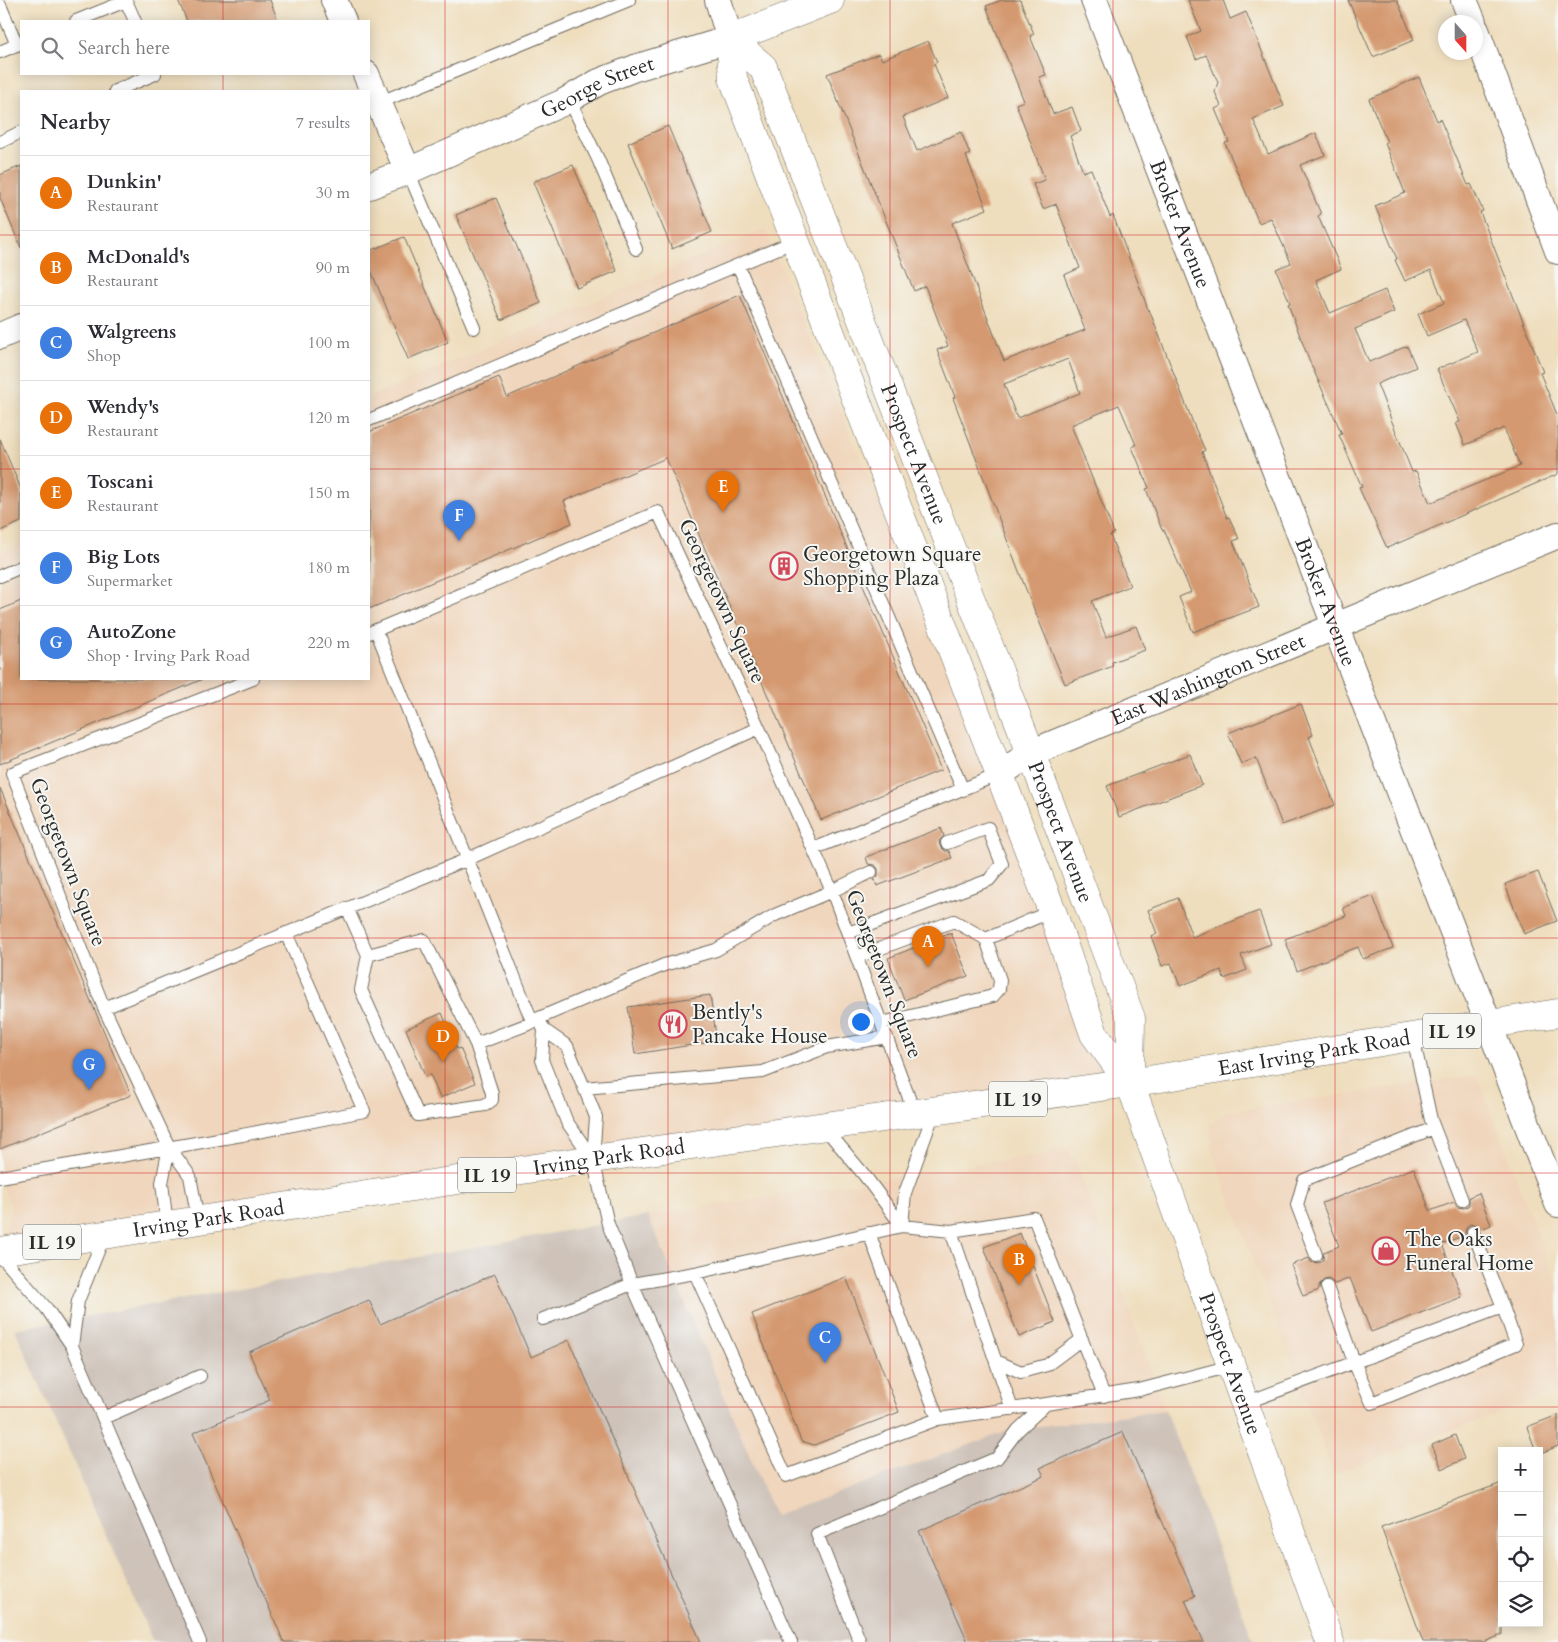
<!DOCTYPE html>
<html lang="en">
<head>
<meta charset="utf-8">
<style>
	body { margin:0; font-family:Cardo,serif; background:#f2f2f3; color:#2b2b33 }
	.controls { position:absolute; right:15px; bottom:15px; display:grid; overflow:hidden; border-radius:0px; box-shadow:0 2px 12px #0003 }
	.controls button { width:45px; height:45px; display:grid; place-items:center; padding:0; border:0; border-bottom:1px solid #e1e1e2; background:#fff; color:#2b2b33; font:25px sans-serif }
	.compass { position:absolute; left:1438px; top:15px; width:45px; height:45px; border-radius:50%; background:#fff; box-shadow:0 2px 12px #0003; rotate:159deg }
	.you { position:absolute; left:860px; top:1021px; width:18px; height:18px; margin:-12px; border:4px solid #fff; border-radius:50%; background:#1a73e8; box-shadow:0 0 0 8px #1a73e833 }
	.badge { display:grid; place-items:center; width:32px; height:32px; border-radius:50%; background:#0b8043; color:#fff; font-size:16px; font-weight:700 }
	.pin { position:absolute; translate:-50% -41px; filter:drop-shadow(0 1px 2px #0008) }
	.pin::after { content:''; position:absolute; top:26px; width:18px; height:15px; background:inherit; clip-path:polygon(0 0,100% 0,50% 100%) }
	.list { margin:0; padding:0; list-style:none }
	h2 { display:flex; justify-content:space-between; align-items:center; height:65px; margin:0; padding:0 20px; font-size:21px }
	h2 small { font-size:16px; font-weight:400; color:#7c7c81 }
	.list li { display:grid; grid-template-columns:32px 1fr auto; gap:15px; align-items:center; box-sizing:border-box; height:75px; padding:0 20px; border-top:1px solid #e1e1e2 }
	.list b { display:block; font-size:19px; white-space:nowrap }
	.list p { margin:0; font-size:16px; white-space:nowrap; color:#7c7c81 }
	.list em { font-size:16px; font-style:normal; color:#7c7c81 }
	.icon { flex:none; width:28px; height:28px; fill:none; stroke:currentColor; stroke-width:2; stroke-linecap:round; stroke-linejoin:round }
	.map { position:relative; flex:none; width:1558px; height:1642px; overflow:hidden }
	.search { position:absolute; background:#fff; box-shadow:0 2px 12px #0003; left:20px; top:20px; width:350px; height:55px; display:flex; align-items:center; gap:12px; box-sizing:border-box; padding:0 18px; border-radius:0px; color:#7c7c81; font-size:19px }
	.panel { position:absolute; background:#fff; box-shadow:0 2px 12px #0003; left:20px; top:90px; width:350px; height:590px; border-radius:0px }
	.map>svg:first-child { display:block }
	.built { fill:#f0d6bc }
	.industrial { fill:#cec2b9 }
	.building { fill:#d4996f; fill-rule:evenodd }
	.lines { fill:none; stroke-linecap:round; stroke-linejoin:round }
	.service-casing { stroke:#706a5e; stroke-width:14 }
	.minor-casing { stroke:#706a5e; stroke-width:28 }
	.tertiary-casing { stroke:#706a5e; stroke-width:29 }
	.secondary-casing { stroke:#706a5e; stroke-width:29 }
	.primary-casing { stroke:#706a5e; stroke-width:29 }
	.service { stroke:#fff; stroke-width:12 }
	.minor { stroke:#fff; stroke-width:26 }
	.tertiary { stroke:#fff; stroke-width:28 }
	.secondary { stroke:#fff; stroke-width:28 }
	.primary { stroke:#fff; stroke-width:28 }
	.grid { fill:none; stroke:#d62828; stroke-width:1; stroke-opacity:0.55 }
	.labels { text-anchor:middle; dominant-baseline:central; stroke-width:4; stroke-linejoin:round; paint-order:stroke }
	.shield { fill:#f6f6f2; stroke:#686867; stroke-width:1 }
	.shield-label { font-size:20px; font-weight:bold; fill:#2b2b2b }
	.street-label { font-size:21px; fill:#2b2b2b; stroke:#f6f6f2 }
	.poi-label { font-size:21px; fill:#2b2b2b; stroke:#f6f6f2; text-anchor:start }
</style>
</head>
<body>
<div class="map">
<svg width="1558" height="1642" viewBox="0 0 1558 1642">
	<rect width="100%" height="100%" fill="#f6f6f2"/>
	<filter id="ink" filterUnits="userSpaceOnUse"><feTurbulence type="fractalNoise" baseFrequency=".02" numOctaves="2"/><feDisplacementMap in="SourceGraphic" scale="10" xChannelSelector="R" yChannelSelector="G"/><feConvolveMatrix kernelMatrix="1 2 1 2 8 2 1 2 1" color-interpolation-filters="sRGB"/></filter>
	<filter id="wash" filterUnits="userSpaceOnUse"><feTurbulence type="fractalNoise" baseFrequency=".0096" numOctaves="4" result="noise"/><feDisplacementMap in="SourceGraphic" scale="20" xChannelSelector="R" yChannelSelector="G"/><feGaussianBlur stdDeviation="1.12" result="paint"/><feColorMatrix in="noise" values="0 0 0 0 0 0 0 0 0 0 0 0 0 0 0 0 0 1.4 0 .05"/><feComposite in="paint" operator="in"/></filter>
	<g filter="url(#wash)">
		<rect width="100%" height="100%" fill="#efdebd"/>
		<!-- built -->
		<path class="built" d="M765 229 1118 1077 1 1243 11 1208 0 1180V553L21 544V679H369V397Z
			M1477 1075 1558 1286V1391L1334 1474 1214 1156 1210 1125 1225 1112Z
			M1067 1150 1076 1162 1165 1410 1010 1430 775 1517 648 1216Z"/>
		<!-- industrial -->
		<path class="industrial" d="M648 1216 775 1516 1010 1430 1165 1410 1254 1642H153L15 1329Z"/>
		<g id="blocks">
			<!-- building -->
			<path class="building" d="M178 0H270L278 21H187Z
				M1002 0H1020L1034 34 1030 36 1046 75 1039 77 1053 114 1072 107 1081 131 1070 136 1083 172 1091 169 1110 217 1113 215 1149 312H1150L1195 428 1205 450 1202 452 1227 518 1229 517 1239 539 1233 541 1259 607 1193 632 1179 597 1191 592 1164 530H1162L1146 489 1149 488 1132 447 1136 445 1119 405 1071 425 1114 533 1110 535 1130 586 1092 601 1106 637 1136 626 1145 650 1112 662 1113 666 1065 684 1025 587 953 398 955 397 937 350 948 346 925 286 914 291 827 74 879 54 882 60 928 41 937 62 934 64 948 98 903 117 917 151 961 132 970 154 966 156 987 209 952 223 1004 361 1085 330 1064 275 1080 268 1056 204 1043 209 1033 184 1045 180 1016 104 1024 101 986 6ZM1068 359 1080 393 1017 418 1004 384Z
				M1188 0H1223L1230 19 1246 12 1284 106 1253 119 1268 154 1316 133 1325 155 1300 165 1321 214 1318 216 1341 269 1316 280 1330 313 1385 290 1394 312 1355 329 1369 362 1407 346 1416 367 1377 384 1412 472 1416 471 1430 503 1520 466 1504 428 1465 445 1456 423 1460 422 1437 369 1478 352 1464 320 1427 336 1418 314 1444 303 1431 270 1405 281 1395 260 1397 259 1375 206 1405 193 1385 143 1387 142 1369 99 1419 77 1437 121 1440 119 1468 185 1471 184 1483 211 1480 212 1543 372 1540 373 1558 417V474L1387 548 1359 488 1362 487 1339 435 1342 434 1309 360 1288 304 1290 303 1276 269 1291 263 1271 218 1259 223 1225 143 1229 142 1215 109 1221 106 1215 92 1218 82 1206 55 1196 59 1187 37 1201 31Z
				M1348 0H1397L1414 40 1373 57Z
				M668 126 712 232 672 249 628 143Z
				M573 165 617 271 577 288 533 182Z
				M21 166V248L0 198V175Z
				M496 198 541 303 501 320 456 215Z
				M404 237 448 342 408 359 369 266V251Z
				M740 295 941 770 821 820 666 458 564 501 572 523 369 609V432L499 377 507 397Z
				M0 439 21 489V522L0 531Z
				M21 601V679H203L0 764V610Z
				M1301 704 1313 735 1309 737 1335 805 1282 825 1256 758 1241 764 1228 733Z
				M1190 754 1202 785 1119 817 1107 786Z
				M0 788 131 1095 0 1149Z
				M941 828 944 836 939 841 940 846 945 851H949L952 858 877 886 874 879 878 876V869L875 865 868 864 866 857Z
				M1538 872 1557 921 1524 934 1505 884Z
				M1373 896 1393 948 1363 959 1358 947 1297 971 1285 939 1346 916 1343 908Z
				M1178 898 1192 937 1259 911 1271 944 1241 955 1247 970 1224 979 1221 970 1180 986 1171 963 1162 966 1151 936 1157 934 1148 910Z
				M951 933 968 976 904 1000 888 958Z
				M710 995 717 1041 635 1054 628 1007Z
				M442 1013 457 1049 460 1048 475 1083 440 1098 430 1074 425 1076 406 1029Z
				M1414 1168 1430 1211 1454 1202 1457 1207 1464 1208 1469 1205V1197L1479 1193 1491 1225 1481 1229 1478 1225 1470 1224 1466 1227 1465 1235 1442 1244 1462 1297 1371 1332 1350 1278 1335 1284 1329 1279 1324 1280 1319 1285V1290L1303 1296 1291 1265 1309 1258 1311 1262 1318 1263 1323 1260 1324 1252 1339 1246 1322 1203Z
				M1020 1233 1055 1322 1019 1337 984 1247Z
				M495 1274 531 1357 569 1340 701 1642H284L193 1433 270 1400 249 1352 369 1300 380 1324Z
				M846 1277 899 1412 814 1445 801 1441 752 1314Z
				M1558 1415V1446L1539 1454V1451H1536L1527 1427Z
				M1123 1432 1195 1596 1185 1600 1204 1642H968L919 1531 1044 1476 1040 1468Z
				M1455 1435 1464 1459 1442 1469 1432 1445Z
				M1502 1483V1635L1484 1642H1423L1381 1527Z"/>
		</g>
	</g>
	<g filter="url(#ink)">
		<use href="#blocks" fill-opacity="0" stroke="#706a5e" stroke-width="1"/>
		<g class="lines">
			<!-- service casing -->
			<g class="service-casing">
				<path id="service" d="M0 5 17 45
					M76 21 126 1 135 21
					M0 52 21 43
					M115 91 155 74
					M569 99 598 159 636 249
					M378 103 629 0
					M0 142 21 132
					M408 171 474 328
					M738 265 963 790
					M369 420 795 241
					M0 576 21 567
					M376 630 658 512 759 728 832 891 915 1114
					M369 633 376 630 532 1021 539 1019 544 1030 542 1060 567 1122 593 1159
					M813 849 1000 774
					M347 908 368 955 361 990 418 1115 485 1105 492 1100V1093L476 1044 424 940 368 955
					M848 933 989 880 1002 864 988 828 947 843
					M986 939 1052 911
					M857 957 954 921 986 939 1000 980 999 989 993 996 882 1023
					M104 1008 468 859 759 728
					M532 1021 664 965 716 950 775 915 832 891 871 872
					M544 1030 567 1046 596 1117 593 1159 608 1224 632 1284 695 1273 786 1476 938 1419 1046 1404
					M1413 1037 1431 1120 1462 1200
					M476 1044 539 1020
					M584 1088 763 1072 827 1047 887 1037
					M824 1127 865 1176 902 1226
					M0 1177 242 1135 364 1111 286 933
					M198 1220 190 1176 169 1147 104 1008 12 773 253 679
					M167 1225 162 1183 169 1147
					M902 1226 905 1193 934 1112
					M951 1231 1012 1409
					M869 1233 938 1419
					M0 1255 47 1309 72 1346 200 1642
					M1316 1255 1297 1205 1304 1180 1434 1128
					M695 1273 902 1226 951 1231 1034 1218 1104 1396
					M1327 1287 1354 1362 1372 1403 1516 1344 1503 1307
					M543 1319 632 1284 791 1642
					M72 1346 78 1301 105 1234
					M996 1361 1021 1372 1047 1365 1082 1339
					M1245 1403 1503 1307 1473 1232
					M103 1418 200 1376
					M860 1642 817 1534 997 1458 1018 1430 1046 1404 1139 1390 1231 1366"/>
			</g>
			<!-- minor casing -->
			<g class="minor-casing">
				<g id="minor">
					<path d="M334 0 343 21"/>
					<path id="s1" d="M1094 0 1558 1204"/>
					<path d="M1464 0 1473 22"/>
					<path d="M1476 30 1558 251"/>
					<path d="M366 74 408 171"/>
					<path id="s2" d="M369 186 408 171 562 103 599 82 635 68 730 39 718 0"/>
					<path d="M0 336 21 327"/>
					<path id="s3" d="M1000 774 1031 753 1336 626 1558 535"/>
				</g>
			</g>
			<!-- tertiary casing -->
			<g class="tertiary-casing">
				<g id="tertiary">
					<path id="s4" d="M730 39 763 67 1031 753 1131 1018 1130 1083"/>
					<path d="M730 39 733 78 1052 911 1094 1034 1130 1083"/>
					<path d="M730 39 830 0"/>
				</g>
			</g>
			<!-- secondary casing -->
			<g class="secondary-casing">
				<g id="secondary">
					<path id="s5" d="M1130 1083 1330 1642"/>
				</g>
			</g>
			<!-- primary casing -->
			<g class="primary-casing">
				<g id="primary">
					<path id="s6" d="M0 1251 593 1159 1130 1083 1558 1013"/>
				</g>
			</g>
			<!-- service -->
			<use href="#service" class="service"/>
			<!-- minor -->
			<use href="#minor" class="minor"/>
			<!-- tertiary -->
			<use href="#tertiary" class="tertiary"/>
			<!-- secondary -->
			<use href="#secondary" class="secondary"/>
			<!-- primary -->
			<use href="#primary" class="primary"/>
		</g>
	</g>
	<!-- grid -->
	<path class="grid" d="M223 0V21M445 0V1642M668 0V1642M890 0V1642M1113 0V1642M1335 0V1642M223 74V91M0 235H21M369 235H1558M0 469H21M369 469H1558M223 679V1642M0 704H1558M0 938H1558M0 1173H1558M0 1407H1558"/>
	<!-- icons -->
	<defs>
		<g id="building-ring" transform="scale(1.4375)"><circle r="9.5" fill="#f6f6f2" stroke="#d1495b" stroke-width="1.5"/><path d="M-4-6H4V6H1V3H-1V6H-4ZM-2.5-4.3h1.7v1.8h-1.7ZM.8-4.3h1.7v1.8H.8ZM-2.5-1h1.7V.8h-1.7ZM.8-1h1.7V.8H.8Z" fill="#d1495b"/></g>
		<g id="restaurant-ring" transform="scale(1.4375)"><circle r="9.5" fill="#f6f6f2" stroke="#d1495b" stroke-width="1.5"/><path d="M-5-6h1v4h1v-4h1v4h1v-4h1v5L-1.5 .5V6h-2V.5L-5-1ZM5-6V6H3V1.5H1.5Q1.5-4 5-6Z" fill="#d1495b"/></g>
		<g id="shop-ring" transform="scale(1.4375)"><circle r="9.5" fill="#f6f6f2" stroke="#d1495b" stroke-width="1.5"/><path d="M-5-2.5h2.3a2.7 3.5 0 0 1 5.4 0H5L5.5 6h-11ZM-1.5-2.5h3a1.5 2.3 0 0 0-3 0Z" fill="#d1495b"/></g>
	</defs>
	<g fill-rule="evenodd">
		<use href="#building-ring" x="784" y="566"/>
		<use href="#restaurant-ring" x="673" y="1024"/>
		<use href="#shop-ring" x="1386" y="1251"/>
	</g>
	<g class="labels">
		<!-- shield labels -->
		<g class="shield">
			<rect x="1423" y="1013.5" width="58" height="35" rx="4"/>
			<rect x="989" y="1081.5" width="58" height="35" rx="4"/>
			<rect x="458" y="1157.5" width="58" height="35" rx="4"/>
			<rect x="23" y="1224.5" width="58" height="35" rx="4"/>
		</g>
		<g class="shield-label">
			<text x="1452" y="1031">IL 19</text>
			<text x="1018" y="1099">IL 19</text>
			<text x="487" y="1175">IL 19</text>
			<text x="52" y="1242">IL 19</text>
		</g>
		<!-- street labels -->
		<g class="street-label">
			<text stroke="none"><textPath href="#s2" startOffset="249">George Street</textPath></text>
			<text stroke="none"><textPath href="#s1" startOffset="240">Broker Avenue</textPath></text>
			<text stroke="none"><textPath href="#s4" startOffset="459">Prospect Avenue</textPath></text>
			<text transform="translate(722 601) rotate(65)">Georgetown Square</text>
			<text stroke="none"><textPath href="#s1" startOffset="645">Broker Avenue</textPath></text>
			<text stroke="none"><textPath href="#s3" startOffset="229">East Washington Street</textPath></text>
			<text stroke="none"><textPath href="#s4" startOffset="864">Prospect Avenue</textPath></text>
			<text transform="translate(68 862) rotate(69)">Georgetown Square</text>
			<text transform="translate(884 974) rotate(69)">Georgetown Square</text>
			<text stroke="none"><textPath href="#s6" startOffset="1329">East Irving Park Road</textPath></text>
			<text stroke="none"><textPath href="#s6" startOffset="616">Irving Park Road</textPath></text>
			<text stroke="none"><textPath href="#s6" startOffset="211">Irving Park Road</textPath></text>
			<text stroke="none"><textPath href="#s5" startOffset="298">Prospect Avenue</textPath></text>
		</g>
		<!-- poi labels -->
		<g class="poi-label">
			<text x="803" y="554">Georgetown Square<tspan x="803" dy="24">Shopping Plaza</tspan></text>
			<text x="692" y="1012">Bently's<tspan x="692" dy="24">Pancake House</tspan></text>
			<text x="1405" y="1239">The Oaks<tspan x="1405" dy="24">Funeral Home</tspan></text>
		</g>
	</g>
</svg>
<div class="controls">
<button>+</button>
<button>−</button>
<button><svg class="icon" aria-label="locate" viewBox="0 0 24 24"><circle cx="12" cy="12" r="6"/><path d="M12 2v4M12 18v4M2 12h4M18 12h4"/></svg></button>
<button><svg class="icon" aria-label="layers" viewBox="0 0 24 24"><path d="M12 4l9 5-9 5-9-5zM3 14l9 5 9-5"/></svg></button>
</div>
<svg class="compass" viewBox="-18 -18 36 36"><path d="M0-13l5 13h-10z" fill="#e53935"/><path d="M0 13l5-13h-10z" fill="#7c7c81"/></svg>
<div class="you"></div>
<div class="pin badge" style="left:928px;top:967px;background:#e8710a">A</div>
<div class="pin badge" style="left:1019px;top:1285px;background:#e8710a">B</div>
<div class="pin badge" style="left:825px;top:1363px;background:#3f7fe0">C</div>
<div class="pin badge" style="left:443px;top:1062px;background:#e8710a">D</div>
<div class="pin badge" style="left:723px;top:512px;background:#e8710a">E</div>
<div class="pin badge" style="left:459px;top:541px;background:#3f7fe0">F</div>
<div class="pin badge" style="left:89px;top:1090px;background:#3f7fe0">G</div>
<div class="search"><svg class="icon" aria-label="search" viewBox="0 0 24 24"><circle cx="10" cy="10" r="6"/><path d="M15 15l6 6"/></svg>Search here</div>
<section class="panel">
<h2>Nearby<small>7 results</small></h2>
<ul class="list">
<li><span class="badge" style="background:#e8710a">A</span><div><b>Dunkin'</b><p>Restaurant</p></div><em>30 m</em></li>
<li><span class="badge" style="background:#e8710a">B</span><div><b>McDonald's</b><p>Restaurant</p></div><em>90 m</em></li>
<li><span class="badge" style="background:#3f7fe0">C</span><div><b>Walgreens</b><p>Shop</p></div><em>100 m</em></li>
<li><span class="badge" style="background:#e8710a">D</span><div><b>Wendy's</b><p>Restaurant</p></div><em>120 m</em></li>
<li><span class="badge" style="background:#e8710a">E</span><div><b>Toscani</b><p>Restaurant</p></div><em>150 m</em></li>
<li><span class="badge" style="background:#3f7fe0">F</span><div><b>Big Lots</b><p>Supermarket</p></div><em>180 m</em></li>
<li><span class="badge" style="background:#3f7fe0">G</span><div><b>AutoZone</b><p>Shop · Irving Park Road</p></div><em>220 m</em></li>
</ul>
</section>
</div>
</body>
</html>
